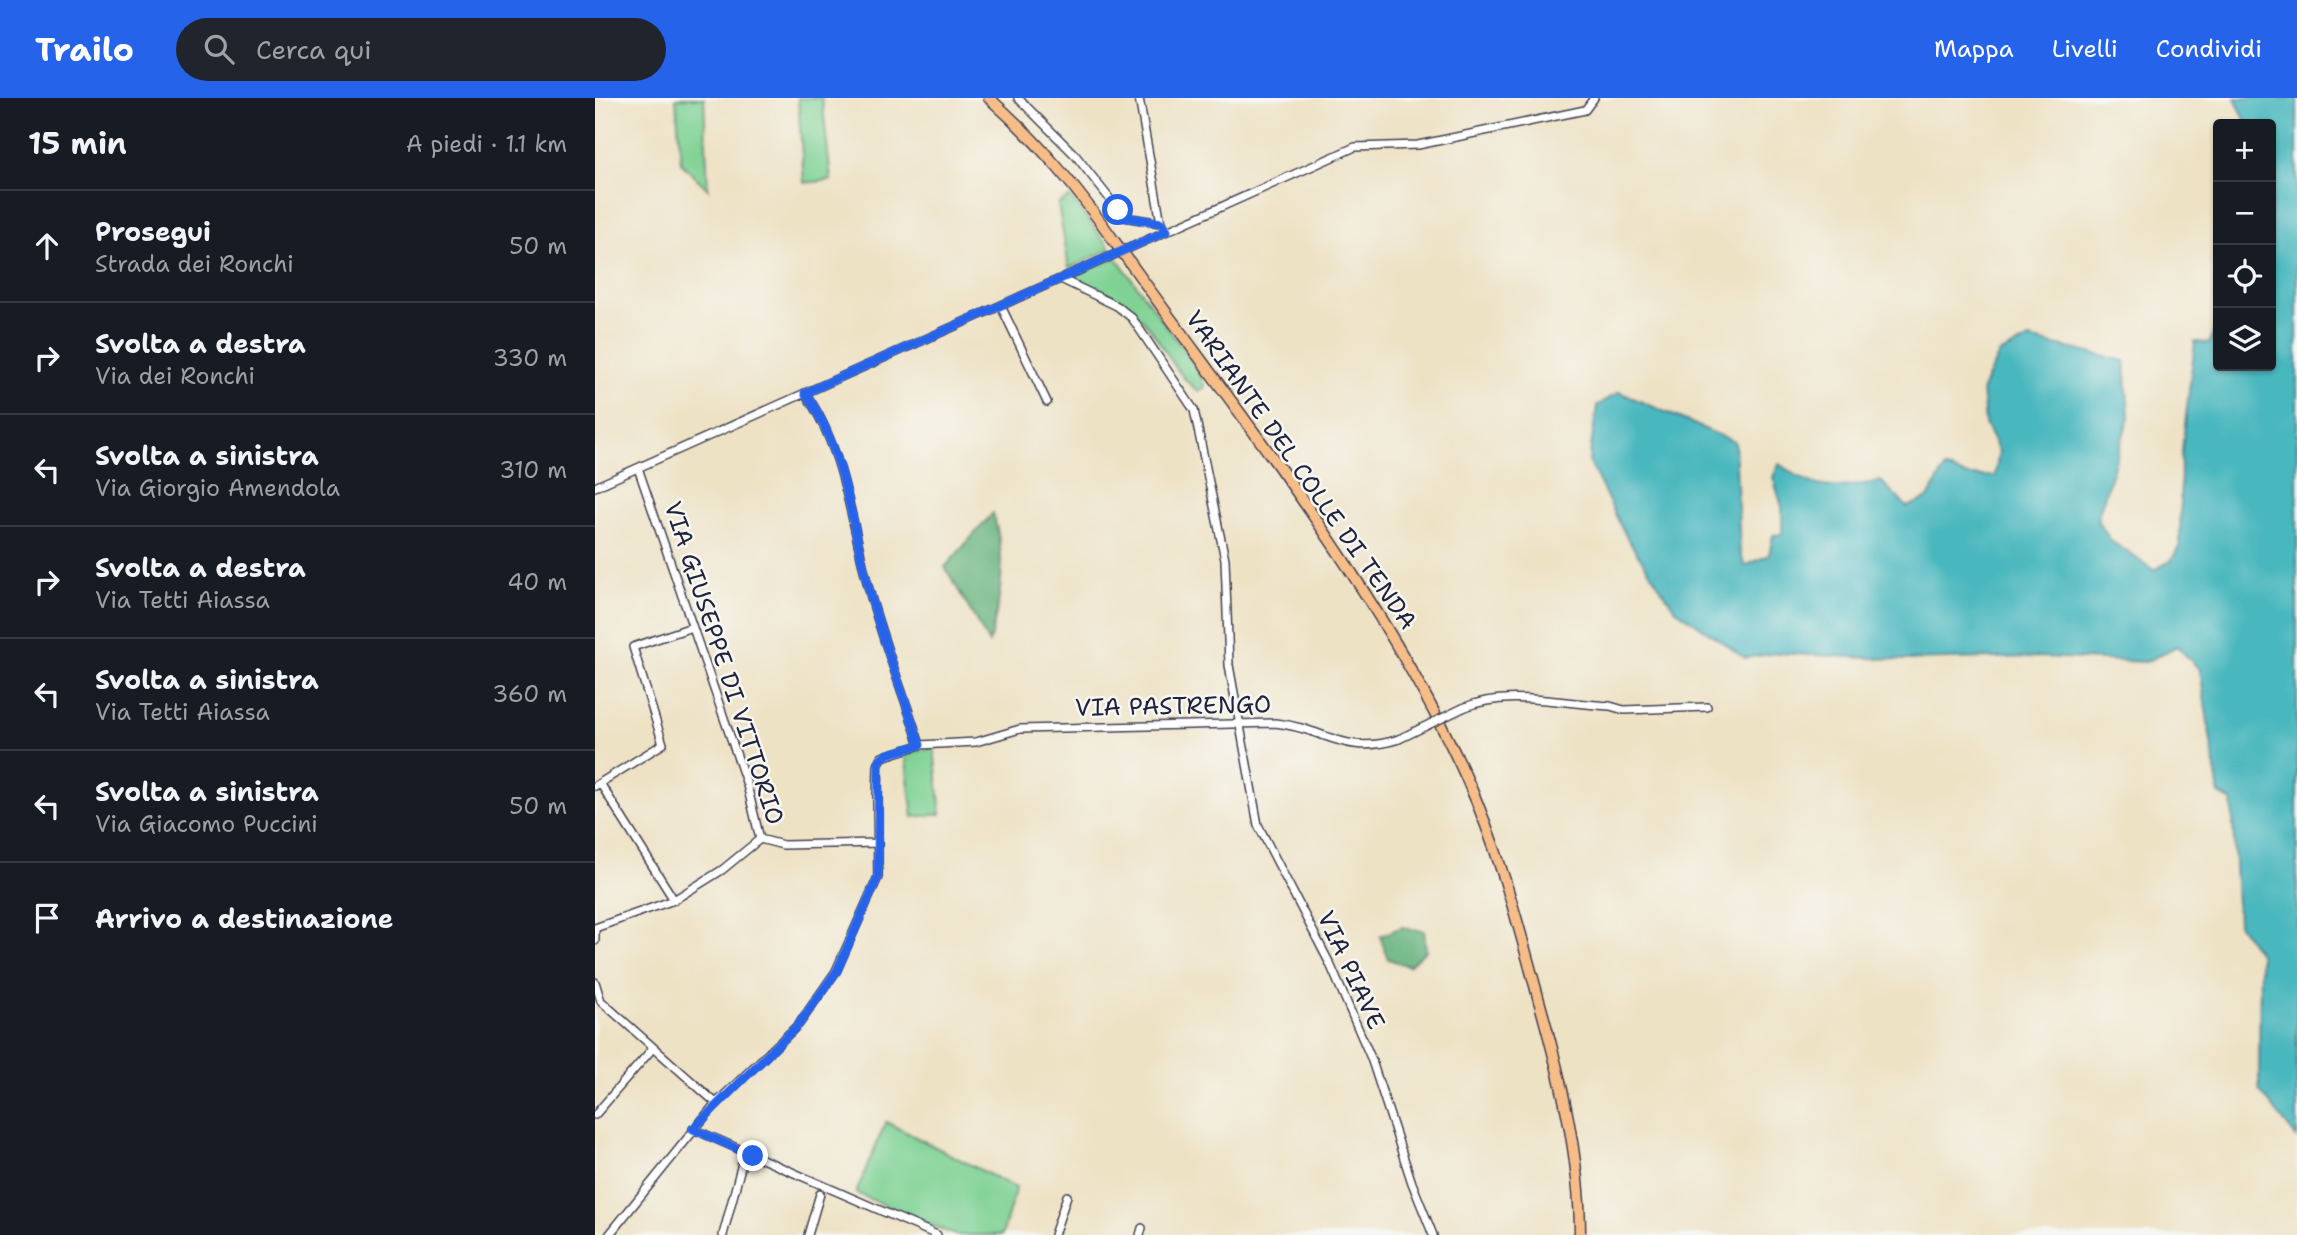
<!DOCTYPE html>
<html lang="it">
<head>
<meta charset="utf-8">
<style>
	body { margin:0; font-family:"Shantell Sans",sans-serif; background:#20242c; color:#f1f3f6 }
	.controls { position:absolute; right:21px; top:21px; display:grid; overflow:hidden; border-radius:7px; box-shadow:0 2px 5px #0004 }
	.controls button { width:63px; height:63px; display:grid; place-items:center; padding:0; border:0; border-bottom:2px solid #363941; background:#171b24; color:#f1f3f6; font:35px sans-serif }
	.stop { position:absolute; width:21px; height:21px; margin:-16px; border:5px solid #2563eb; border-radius:50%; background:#fff }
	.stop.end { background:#2563eb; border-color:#fff; box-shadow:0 2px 7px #0008 }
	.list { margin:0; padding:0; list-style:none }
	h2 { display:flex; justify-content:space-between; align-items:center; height:91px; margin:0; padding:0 28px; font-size:30px }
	h2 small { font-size:23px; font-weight:400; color:#9ea1a6 }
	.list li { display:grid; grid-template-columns:46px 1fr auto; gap:21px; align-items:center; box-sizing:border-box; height:112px; padding:0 28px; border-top:2px solid #363941 }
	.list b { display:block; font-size:26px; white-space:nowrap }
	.list p { margin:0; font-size:23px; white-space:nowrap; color:#9ea1a6 }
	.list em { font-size:23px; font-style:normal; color:#9ea1a6 }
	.icon { flex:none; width:38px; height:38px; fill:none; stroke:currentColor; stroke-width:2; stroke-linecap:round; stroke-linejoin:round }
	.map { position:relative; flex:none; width:1702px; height:1137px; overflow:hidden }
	header { display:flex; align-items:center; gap:42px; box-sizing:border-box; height:98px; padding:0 35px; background:#2563eb; color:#fff }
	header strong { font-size:33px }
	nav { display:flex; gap:38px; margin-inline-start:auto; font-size:24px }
	.search { width:490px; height:63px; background:#20242c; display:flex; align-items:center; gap:18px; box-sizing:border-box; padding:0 24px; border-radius:38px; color:#9ea1a6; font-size:26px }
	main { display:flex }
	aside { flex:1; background:#171b24 }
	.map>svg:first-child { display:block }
	.green { fill:#7fd294; stroke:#507a68; stroke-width:2 }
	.forest { fill:#67b47e; stroke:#446b5c; stroke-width:2 }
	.water { fill:#48b7be; stroke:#356c7c; stroke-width:2 }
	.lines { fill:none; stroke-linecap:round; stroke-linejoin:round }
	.minor-casing { stroke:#413f50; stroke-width:10 }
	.primary-casing { stroke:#413f50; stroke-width:13 }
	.minor { stroke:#fff; stroke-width:7 }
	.primary { stroke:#f7bd88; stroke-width:10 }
	.minor-bridge-casing { stroke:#413f50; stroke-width:10; stroke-linecap:butt }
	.primary-bridge-casing { stroke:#413f50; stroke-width:13; stroke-linecap:butt }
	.minor-bridge { stroke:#fff; stroke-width:7 }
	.primary-bridge { stroke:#f7bd88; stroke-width:10 }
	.route { stroke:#2563eb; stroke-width:9 }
	.labels { text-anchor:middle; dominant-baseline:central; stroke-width:5; stroke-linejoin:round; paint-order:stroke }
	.street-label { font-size:24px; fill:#22223b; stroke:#f6f6f2 }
</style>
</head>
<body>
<header>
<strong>Trailo</strong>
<div class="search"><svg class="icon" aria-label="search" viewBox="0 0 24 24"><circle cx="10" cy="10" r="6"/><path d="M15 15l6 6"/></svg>Cerca qui</div>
<nav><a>Mappa</a><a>Livelli</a><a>Condividi</a></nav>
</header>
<main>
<aside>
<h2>15 min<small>A piedi · 1.1 km</small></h2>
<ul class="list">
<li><svg class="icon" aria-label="ahead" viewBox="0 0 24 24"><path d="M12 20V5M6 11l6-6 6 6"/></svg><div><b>Prosegui</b><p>Strada dei Ronchi</p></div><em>50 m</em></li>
<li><svg class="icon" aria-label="right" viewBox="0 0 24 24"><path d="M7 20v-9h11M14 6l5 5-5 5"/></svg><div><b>Svolta a destra</b><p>Via dei Ronchi</p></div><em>330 m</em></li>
<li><svg class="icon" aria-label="left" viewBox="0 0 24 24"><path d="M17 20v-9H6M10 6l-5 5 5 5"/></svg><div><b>Svolta a sinistra</b><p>Via Giorgio Amendola</p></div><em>310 m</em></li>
<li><svg class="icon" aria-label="right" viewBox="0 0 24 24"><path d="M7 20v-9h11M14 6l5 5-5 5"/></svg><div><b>Svolta a destra</b><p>Via Tetti Aiassa</p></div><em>40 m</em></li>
<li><svg class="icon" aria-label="left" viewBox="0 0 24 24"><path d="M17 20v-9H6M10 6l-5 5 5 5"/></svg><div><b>Svolta a sinistra</b><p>Via Tetti Aiassa</p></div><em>360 m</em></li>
<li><svg class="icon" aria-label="left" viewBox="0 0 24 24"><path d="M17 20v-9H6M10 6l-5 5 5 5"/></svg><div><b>Svolta a sinistra</b><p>Via Giacomo Puccini</p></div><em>50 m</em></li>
<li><svg class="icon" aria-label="arrive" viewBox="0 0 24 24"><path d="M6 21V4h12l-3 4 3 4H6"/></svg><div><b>Arrivo a destinazione</b></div></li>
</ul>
</aside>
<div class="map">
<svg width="1702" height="1137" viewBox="0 0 1702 1137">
	<rect width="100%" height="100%" fill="#f6f6f2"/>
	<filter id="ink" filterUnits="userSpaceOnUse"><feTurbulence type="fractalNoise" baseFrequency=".0143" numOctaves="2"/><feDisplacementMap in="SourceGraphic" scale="14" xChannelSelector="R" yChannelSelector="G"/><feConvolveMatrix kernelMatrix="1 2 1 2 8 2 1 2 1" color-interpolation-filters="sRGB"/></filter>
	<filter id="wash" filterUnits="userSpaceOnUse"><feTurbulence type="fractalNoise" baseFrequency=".00686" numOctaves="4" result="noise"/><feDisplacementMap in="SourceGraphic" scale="28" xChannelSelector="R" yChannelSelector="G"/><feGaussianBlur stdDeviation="1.57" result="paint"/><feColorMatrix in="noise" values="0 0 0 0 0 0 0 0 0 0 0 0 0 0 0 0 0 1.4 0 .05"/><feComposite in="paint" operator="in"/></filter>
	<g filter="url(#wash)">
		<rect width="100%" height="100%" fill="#eee2c5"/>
		<!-- green -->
		<path class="green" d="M81 0H109L113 91 86 65Z
			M203 0H227L236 82 209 85Z
			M475 99 516 151 474 170 463 106Z
			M521 159 601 269 610 289 603 293C579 275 571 250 553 228 534 205 507 195 480 183L481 177Z
			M339 650 346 716 318 719 310 655Z
			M291 1024 421 1090 407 1137H360L261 1095Z"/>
		<!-- forest -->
		<path class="forest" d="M398 415C412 463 407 497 394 545L350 469Z
			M807 829 829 833 831 852 814 868 793 861 785 838Z"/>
		<!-- water -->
		<path class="water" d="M1640 0H1702V1040L1664 992 1665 857 1643 826 1637 703 1624 696 1605 572 1582 548 1551 564 1446 559 1311 562 1182 555 1150 560 1080 511 1032 440 994 363 1002 308 1024 294 1140 344 1145 453 1150 468 1174 457 1178 437 1187 436V409L1178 379 1184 366C1226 396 1238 391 1286 383L1312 409 1333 400 1350 370 1373 378H1400L1404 354 1390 326 1387 291 1404 256 1434 241 1530 263 1534 319 1502 422 1516 443 1559 472 1576 463 1585 447 1586 359 1600 244 1615 245 1623 217V268H1676V26H1652Z"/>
	</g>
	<g filter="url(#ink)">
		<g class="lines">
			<!-- minor casing -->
			<g class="minor-casing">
				<path id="minor" d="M423 0 481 58 529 119 566 125 572 133
					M544 0 566 125
					M466 181 522 208 537 220 599 312 630 461 634 567 663 727 735 866 776 960 817 1085 838 1137
					M406 208 452 304
					M210 295C251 353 257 432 276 499 290 549 309 598 325 647
					M43 370 152 687 165 741 188 747 283 745
					M0 389 760 49 823 47 990 12 999 0
					M868 610C910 591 968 606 1015 608L1029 612 1112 609
					M0 688 68 646 38 549 97 529
					M79 802 127 772 165 741
					M0 830 79 802 5 685
					M0 832V843
					M0 884 6 903
					M6 903 121 1005
					M0 1017 58 950
					M98 1031 342 1137
					M14 1137 121 1005 204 926 241 873 283 779 282 700 283 668 287 659 325 647 381 644 425 631 680 625C731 630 749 659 804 641
					M128 1137 150 1054
					M213 1137 225 1096
					M459 1137 472 1098
					M545 1137 547 1130"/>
			</g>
			<!-- primary casing -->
			<g class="primary-casing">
				<path id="primary" d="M394 0C446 46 482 90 522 147
					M531 159C651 327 785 490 871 679 903 749 923 825 943 899 965 977 985 1056 985 1137"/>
			</g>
			<!-- minor -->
			<use href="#minor" class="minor"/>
			<!-- primary -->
			<use href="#primary" class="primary"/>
			<!-- minor-bridge casing -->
			<g class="minor-bridge-casing">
				<path id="minor-bridge" d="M804 641 868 610"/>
			</g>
			<!-- primary-bridge casing -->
			<g class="primary-bridge-casing">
				<path id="primary-bridge" d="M522 147 531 159"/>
			</g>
			<!-- minor-bridge -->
			<use href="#minor-bridge" class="minor-bridge"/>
			<!-- primary-bridge -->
			<use href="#primary-bridge" class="primary-bridge"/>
		</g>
	</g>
	<g class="lines" filter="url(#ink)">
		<!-- route -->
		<path class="route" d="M158 1058 98 1031 204 926 242 873 283 779 284 663 293 656 325 647C309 598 290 549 276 499 257 432 252 353 210 295L572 133 566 125 529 119 523 112"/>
	</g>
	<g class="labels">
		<!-- street labels -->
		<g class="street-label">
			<text transform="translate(706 372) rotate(55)">VARIANTE DEL COLLE DI TENDA</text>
			<text transform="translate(129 565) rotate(72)">VIA GIUSEPPE DI VITTORIO</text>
			<text transform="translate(578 608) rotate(-1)">VIA PASTRENGO</text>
			<text transform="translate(756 872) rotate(65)">VIA PIAVE</text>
		</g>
	</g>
</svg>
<div class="controls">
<button>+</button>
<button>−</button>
<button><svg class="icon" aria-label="locate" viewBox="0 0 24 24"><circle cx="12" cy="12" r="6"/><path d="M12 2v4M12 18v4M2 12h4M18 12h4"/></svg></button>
<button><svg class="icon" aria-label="layers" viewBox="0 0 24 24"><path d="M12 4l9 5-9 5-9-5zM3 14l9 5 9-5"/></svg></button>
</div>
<div class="stop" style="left:523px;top:112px"></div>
<div class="stop end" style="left:158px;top:1058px"></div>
</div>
</main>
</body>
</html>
